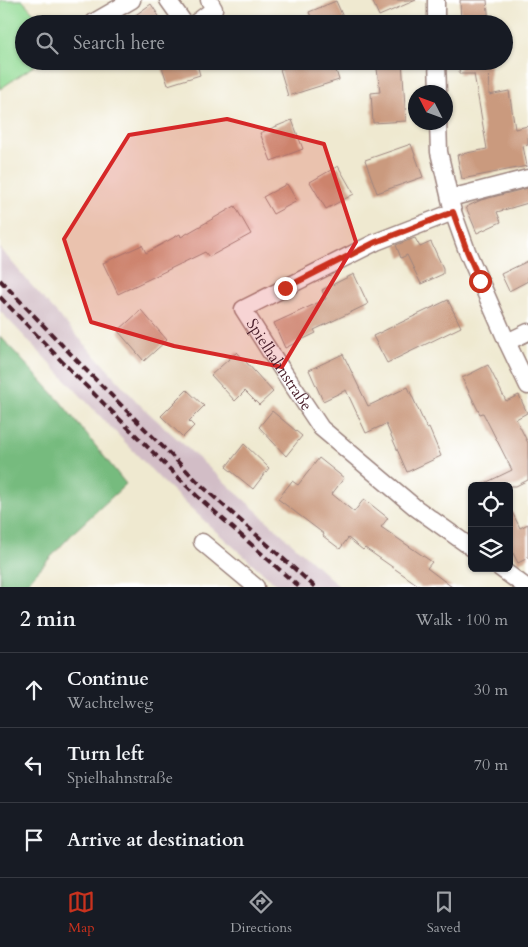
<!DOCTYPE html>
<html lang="en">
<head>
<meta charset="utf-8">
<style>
	body { margin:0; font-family:Cardo,serif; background:#20242c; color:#f1f3f6 }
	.controls { position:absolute; right:15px; bottom:15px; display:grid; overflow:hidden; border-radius:8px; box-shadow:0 1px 4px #0004 }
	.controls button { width:45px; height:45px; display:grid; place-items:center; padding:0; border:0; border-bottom:1px solid #363941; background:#171b24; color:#f1f3f6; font:25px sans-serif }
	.compass { position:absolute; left:408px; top:85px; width:45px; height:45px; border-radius:50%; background:#171b24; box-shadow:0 1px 4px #0004; rotate:312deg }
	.stop { position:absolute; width:15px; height:15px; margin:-11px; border:4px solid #c8321e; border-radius:50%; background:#fff }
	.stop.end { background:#c8321e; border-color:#fff; box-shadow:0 1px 5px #0008 }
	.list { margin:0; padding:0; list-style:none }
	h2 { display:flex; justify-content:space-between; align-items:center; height:65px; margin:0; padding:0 20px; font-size:21px }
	h2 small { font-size:16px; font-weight:400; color:#9ea1a6 }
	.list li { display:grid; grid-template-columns:32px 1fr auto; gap:15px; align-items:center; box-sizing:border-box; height:75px; padding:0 20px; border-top:1px solid #363941 }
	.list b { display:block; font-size:19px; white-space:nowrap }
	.list p { margin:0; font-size:16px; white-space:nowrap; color:#9ea1a6 }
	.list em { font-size:16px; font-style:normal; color:#9ea1a6 }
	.icon { flex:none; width:28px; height:28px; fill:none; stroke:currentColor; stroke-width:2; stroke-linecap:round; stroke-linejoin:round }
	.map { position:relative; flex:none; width:528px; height:587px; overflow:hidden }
	.search { position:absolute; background:#171b24; box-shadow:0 1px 4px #0004; left:15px; right:15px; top:15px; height:55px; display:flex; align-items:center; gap:12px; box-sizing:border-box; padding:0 18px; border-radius:28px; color:#9ea1a6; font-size:19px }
	.sheet { height:290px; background:#171b24 }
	nav { display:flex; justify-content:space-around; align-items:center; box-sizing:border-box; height:70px; border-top:1px solid #363941; background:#171b24; font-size:14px; color:#9ea1a6 }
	nav a { display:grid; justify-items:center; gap:2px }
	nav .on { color:#c8321e }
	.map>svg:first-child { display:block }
	.industrial { fill:#d2bdc6 }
	.green { fill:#93db95; stroke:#6e7d60 }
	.forest { fill:#76bb7e; stroke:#606d54 }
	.building { fill:#ca9a7e }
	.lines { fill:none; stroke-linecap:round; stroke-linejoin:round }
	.street-casing { stroke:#9c847e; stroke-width:19 }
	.street { stroke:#fff; stroke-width:16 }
	.rail { stroke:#4a1f2b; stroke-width:4; stroke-dasharray:8 4; stroke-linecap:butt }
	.route { stroke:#c8321e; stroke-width:6 }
	.marked { fill:#d62828; fill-opacity:0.2; stroke:#d62828; stroke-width:4; stroke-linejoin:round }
	.labels { text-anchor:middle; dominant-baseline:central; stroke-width:4.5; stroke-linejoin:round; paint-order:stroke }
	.street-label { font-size:16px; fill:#4a1f2b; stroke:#fff }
</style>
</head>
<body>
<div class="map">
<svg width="528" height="587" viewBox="0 0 528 587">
	<rect width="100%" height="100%" fill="#fff"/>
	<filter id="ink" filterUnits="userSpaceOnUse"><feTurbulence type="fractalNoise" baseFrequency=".02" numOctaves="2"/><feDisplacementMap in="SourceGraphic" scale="10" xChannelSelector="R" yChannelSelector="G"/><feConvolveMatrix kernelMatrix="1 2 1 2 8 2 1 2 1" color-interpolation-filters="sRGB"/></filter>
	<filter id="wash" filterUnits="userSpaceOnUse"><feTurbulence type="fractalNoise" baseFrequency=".0096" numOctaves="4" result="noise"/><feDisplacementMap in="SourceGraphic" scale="20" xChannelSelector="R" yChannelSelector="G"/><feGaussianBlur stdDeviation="1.12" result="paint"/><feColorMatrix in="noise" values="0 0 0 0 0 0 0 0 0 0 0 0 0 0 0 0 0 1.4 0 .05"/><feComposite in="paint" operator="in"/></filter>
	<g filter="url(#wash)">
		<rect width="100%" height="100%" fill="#efe9d0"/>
		<!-- industrial -->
		<path class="industrial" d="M0 248 32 286 139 404 340 587H279L212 528 161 480 0 311Z"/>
		<!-- green -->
		<path class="green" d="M0 0H22L44 24H24V61H41L0 89Z"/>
		<!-- forest -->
		<path class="forest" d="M0 336 59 400 126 484 75 531 23 587H0Z"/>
		<g id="blocks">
			<!-- building -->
			<path class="building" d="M372 0H416L379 16Z
				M460 0H487L489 24H461Z
				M336 1 346 24H314L309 12Z
				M151 4 164 24H123Z
				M169 61H196L200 75 168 85 161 64Z
				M305 61H333L339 80 288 96 280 69Z
				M376 61H402L406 121 373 123 371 93 380 92Z
				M460 61H490L489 95 509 91 515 129 528 126V145L523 146 527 166 462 179 457 155 487 149 474 74H459Z
				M292 120 303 149 271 161 260 133Z
				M411 144 423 177 377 193 365 160Z
				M338 166 354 194 326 209 310 182Z
				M287 184 297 201 273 214 263 197Z
				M528 188V203L497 212 501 222 477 233 466 207 481 200Z
				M235 206 251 234 209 257 205 252 118 294 103 263 142 245 146 253 180 234 181 237Z
				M415 238 420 247 431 242 443 268V274L421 284 407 255 401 258 396 245Z
				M528 261V281L509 291 501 274Z
				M354 274 368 304 314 330 316 333 285 348 274 323 326 299 322 290Z
				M448 300 461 327 387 363 373 336Z
				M141 310 167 340 144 361 118 331Z
				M237 352 273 392 259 405 245 391 235 401 211 375Z
				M343 354 368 406 408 387 427 429 429 428 441 456 407 472 386 424 366 433 346 390 323 401 309 370Z
				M488 365 506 401 519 395 527 413 516 419 528 443V480L516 486H479L512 470 483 413 480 414 462 378Z
				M187 390 204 406 189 421 194 426 183 437 161 416Z
				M272 411 302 436 286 456 259 427Z
				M244 444 269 468 253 489 226 467Z
				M319 458 344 478 332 494 354 512 364 499 388 518 381 527 432 562 427 568 452 587H421L365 548 363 550 348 538 340 549 323 536 324 534 278 499 292 481 298 485Z
				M509 506 520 528 528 524V558L518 563 509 545Z"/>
		</g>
	</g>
	<g filter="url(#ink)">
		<use href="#blocks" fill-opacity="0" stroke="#9c847e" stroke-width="1"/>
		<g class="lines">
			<!-- street casing -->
			<g class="street-casing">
				<g id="street">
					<path d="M168 0 185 24"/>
					<path d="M436 0V24"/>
					<path d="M94 22 132 0"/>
					<path d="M194 24 214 9 209 0"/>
					<path d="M437 61 438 92"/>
					<path d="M438 122 439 152 453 212 467 251 507 342 528 386"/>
					<path d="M450 198 528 178"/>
					<path id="s1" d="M453 212 376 242 243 309 269 350 321 428 416 508 472 548"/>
					<path d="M507 342 528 332"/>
					<path d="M202 542 256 587"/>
					<path d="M500 568 526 587"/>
				</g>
			</g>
			<!-- street -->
			<use href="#street" class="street"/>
			<!-- rail -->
			<path class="rail" d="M0 280 85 369 203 487 315 587
				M0 297 76 376 197 496 299 587"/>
		</g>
	</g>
	<g class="lines" filter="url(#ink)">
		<!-- route -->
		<path class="route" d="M285 288 376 242 453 212 467 251 480 281"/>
	</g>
	<!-- marked area -->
	<path class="marked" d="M227 119 324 144 356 242 282 367 174 346 91 322 64 239 129 135Z"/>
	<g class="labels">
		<!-- street labels -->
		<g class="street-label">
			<text stroke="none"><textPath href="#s1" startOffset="298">Spielhahnstraße</textPath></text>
		</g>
	</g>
</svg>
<div class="controls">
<button><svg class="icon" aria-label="locate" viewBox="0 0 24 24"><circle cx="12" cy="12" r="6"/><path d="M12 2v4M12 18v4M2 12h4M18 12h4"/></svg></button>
<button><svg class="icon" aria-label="layers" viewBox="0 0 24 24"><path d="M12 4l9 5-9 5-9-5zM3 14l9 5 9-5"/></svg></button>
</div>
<svg class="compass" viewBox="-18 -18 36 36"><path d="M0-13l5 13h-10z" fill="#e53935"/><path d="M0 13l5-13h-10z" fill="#9ea1a6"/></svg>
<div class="stop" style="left:480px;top:281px"></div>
<div class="stop end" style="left:285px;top:288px"></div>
<div class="search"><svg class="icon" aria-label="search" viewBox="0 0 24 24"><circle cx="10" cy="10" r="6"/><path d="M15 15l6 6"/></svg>Search here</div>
</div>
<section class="sheet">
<h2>2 min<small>Walk · 100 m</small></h2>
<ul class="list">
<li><svg class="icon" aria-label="ahead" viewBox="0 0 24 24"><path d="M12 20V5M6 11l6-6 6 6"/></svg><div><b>Continue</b><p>Wachtelweg</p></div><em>30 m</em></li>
<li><svg class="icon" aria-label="left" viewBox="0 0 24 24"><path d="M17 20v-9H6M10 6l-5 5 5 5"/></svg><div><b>Turn left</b><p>Spielhahnstraße</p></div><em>70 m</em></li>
<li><svg class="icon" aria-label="arrive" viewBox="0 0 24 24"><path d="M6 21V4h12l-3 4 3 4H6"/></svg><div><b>Arrive at destination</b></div></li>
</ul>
</section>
<nav>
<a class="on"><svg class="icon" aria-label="map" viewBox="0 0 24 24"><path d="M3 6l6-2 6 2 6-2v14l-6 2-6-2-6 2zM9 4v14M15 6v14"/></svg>Map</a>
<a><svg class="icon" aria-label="directions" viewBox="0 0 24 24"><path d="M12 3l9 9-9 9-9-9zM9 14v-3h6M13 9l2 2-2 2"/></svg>Directions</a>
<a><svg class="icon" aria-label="saved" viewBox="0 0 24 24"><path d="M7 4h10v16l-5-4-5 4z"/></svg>Saved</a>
</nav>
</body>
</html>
